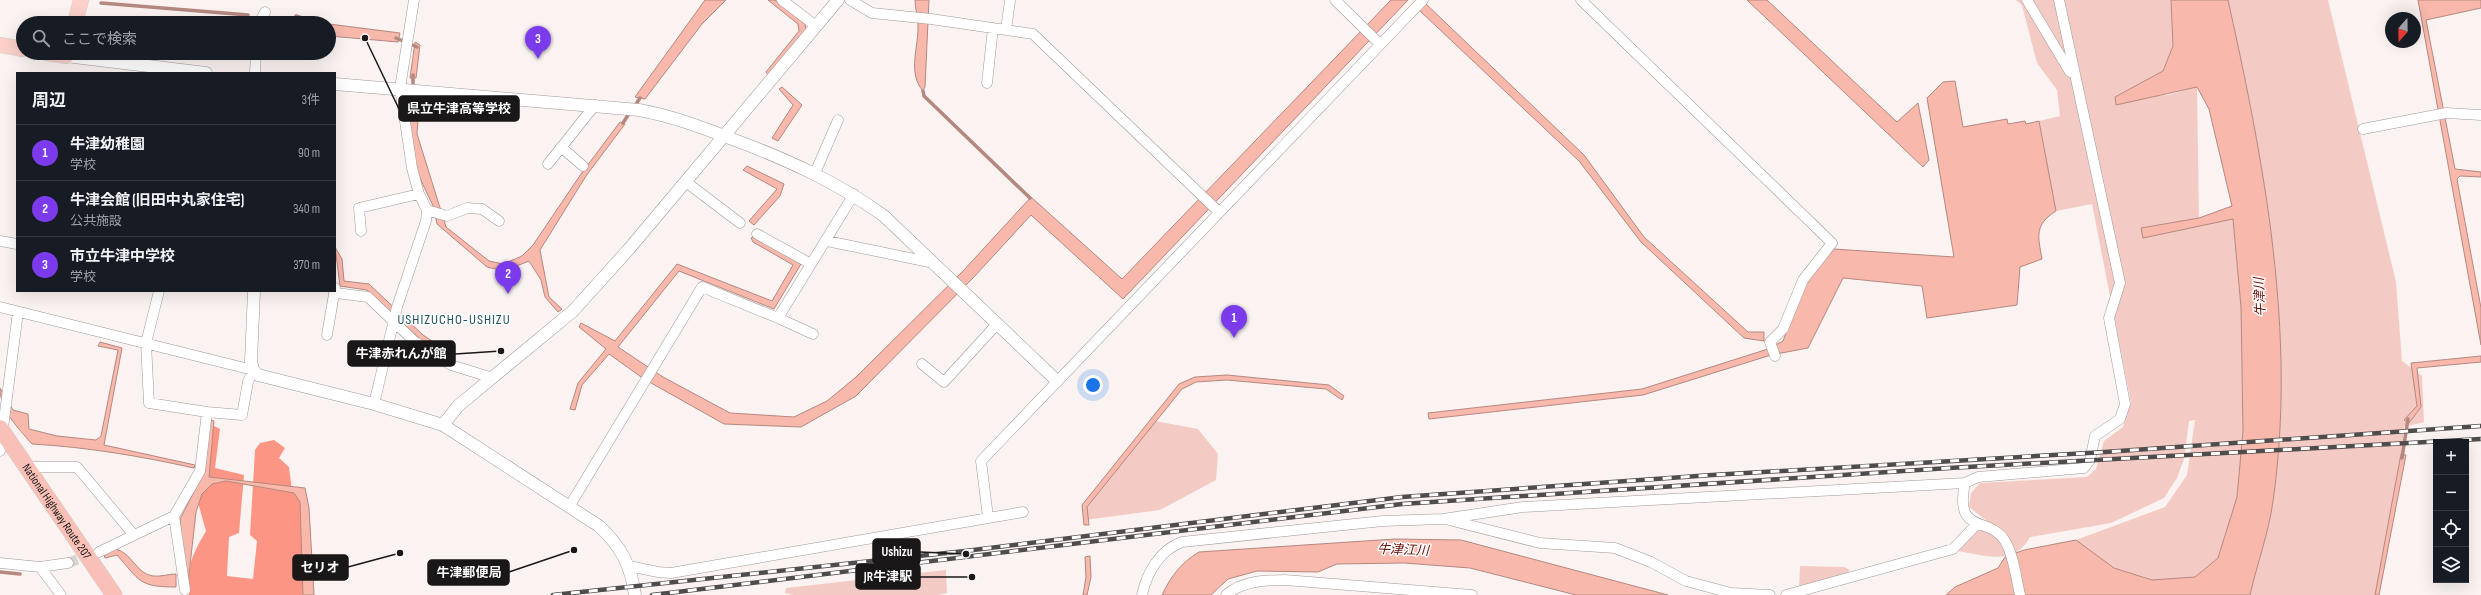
<!DOCTYPE html>
<html lang="ja">
<head>
<meta charset="utf-8">
<style>
	body { margin:0; font-family:"Sofia Sans Condensed","Noto Sans JP",sans-serif; background:#20242c; color:#f1f3f6 }
	.controls { position:absolute; right:12px; bottom:12px; display:grid; overflow:hidden; border-radius:0px; box-shadow:0 4px 16px #0002 }
	.controls button { width:36px; height:36px; display:grid; place-items:center; padding:0; border:0; border-bottom:1px solid #363941; background:#171b24; color:#f1f3f6; font:20px sans-serif }
	.compass { position:absolute; left:2385px; top:12px; width:36px; height:36px; border-radius:50%; background:#171b24; box-shadow:0 4px 16px #0002; rotate:200deg }
	.you { position:absolute; left:1093px; top:385px; width:14px; height:14px; margin:-10px; border:3px solid #fff; border-radius:50%; background:#1a73e8; box-shadow:0 0 0 6px #1a73e833 }
	.badge { display:grid; place-items:center; width:26px; height:26px; border-radius:50%; background:#7c3aed; color:#fff; font-size:13px; font-weight:700 }
	.pin { position:absolute; translate:-50% -33px; filter:drop-shadow(0 1px 2px #0008) }
	.pin::after { content:''; position:absolute; top:21px; width:14px; height:12px; background:inherit; clip-path:polygon(0 0,100% 0,50% 100%) }
	.list { margin:0; padding:0; list-style:none }
	h2 { display:flex; justify-content:space-between; align-items:center; height:52px; margin:0; padding:0 16px; font-size:17px }
	h2 small { font-size:13px; font-weight:400; color:#9ea1a6 }
	.list li { display:grid; grid-template-columns:26px 1fr auto; gap:12px; align-items:center; box-sizing:border-box; height:56px; padding:0 16px; border-top:1px solid #363941 }
	.list b { display:block; font-size:15px; white-space:nowrap }
	.list p { margin:0; font-size:13px; white-space:nowrap; color:#9ea1a6 }
	.list em { font-size:13px; font-style:normal; color:#9ea1a6 }
	.icon { flex:none; width:22px; height:22px; fill:none; stroke:currentColor; stroke-width:2; stroke-linecap:round; stroke-linejoin:round }
	.map { position:relative; flex:none; width:2481px; height:595px; overflow:hidden }
	.search { position:absolute; background:#171b24; box-shadow:0 4px 16px #0002; left:16px; top:16px; width:320px; height:44px; display:flex; align-items:center; gap:10px; box-sizing:border-box; padding:0 14px; border-radius:22px; color:#9ea1a6; font-size:15px }
	.panel { position:absolute; background:#171b24; box-shadow:0 4px 16px #0002; left:16px; top:72px; width:320px; height:220px; border-radius:0px }
	.map>svg:first-child { display:block }
	.green { fill:#f3cbc4 }
	.forest { fill:#fd9584 }
	.water { fill:#f8b8ac; stroke:#b5887f }
	.lines { fill:none; stroke-linecap:round; stroke-linejoin:round }
	.stream { stroke:#b5887f; stroke-width:3.5 }
	.minor-tunnel { stroke:#d8d2d1; stroke-width:10; stroke-dasharray:10 5; stroke-linecap:butt }
	.minor-casing { stroke:#9e9997; stroke-width:11 }
	.tertiary-casing { stroke:#9e9997; stroke-width:13 }
	.primary-casing { stroke:#d1d1d1; stroke-width:16 }
	.trunk-casing { stroke:#d1d1d1; stroke-width:17 }
	.minor { stroke:#fff; stroke-width:10 }
	.tertiary { stroke:#fff; stroke-width:12 }
	.primary { stroke:#fad0c8; stroke-width:15 }
	.trunk { stroke:#f8c0b6; stroke-width:16 }
	.rail-casing { stroke:#504c4c; stroke-width:4.5 }
	.rail { stroke:#fff; stroke-width:3; stroke-dasharray:9; stroke-linecap:butt }
	.labels { text-anchor:middle; dominant-baseline:central; stroke-width:3; stroke-linejoin:round; paint-order:stroke }
	.street-label { font-size:12px; fill:#191717; stroke:#fff }
	.water-label { font-size:13px; font-style:italic; fill:#660801; stroke:#fff }
	.quarter-label { font-size:14px; letter-spacing:1px; fill:#1c5160; stroke:#fff }
	.leader { fill:none; stroke:#191717; stroke-width:1.5 }
	.callout-dot { fill:#191717; stroke:#fff; stroke-width:1.5 }
	.callout { fill:#191717; stroke:#191717; stroke-width:1.5 }
	.callout-label { font-size:13px; text-anchor:middle; font-weight:bold; fill:#fff }
</style>
</head>
<body>
<div class="map">
<svg width="2481" height="595" viewBox="0 0 2481 595">
	<rect width="100%" height="100%" fill="#faf3f2"/>
	<!-- green -->
	<path class="green" d="M2016 0H2171L2173 46 2163 71 2115 97 2168 95 2197 87 2199 218 2141 228 2143 238 2233 219 2241 307 2243 431 2237 497 2218 558 2195 577 2152 580 2114 568 2076 540 2165 507 2187 475 2195 420 2189 421 2184 459 2177 478 2164 498 2111 523 2030 537C2014 567 1985 555 1957 551L1971 532 1986 520 1969 507 1971 493 1980 483 2087 477 2096 469 2104 441 2123 427 2131 403 2092 204 2056 211 2039 121 2060 116 2057 90 2037 63 2022 5Z
		M2228 0H2328L2396 282 2402 361 2422 376 2424 422 2404 427 2402 450 2376 595H2250C2257 564 2269 532 2273 501 2297 334 2264 162 2228 0Z
		M1155 421 1198 429 1218 454 1216 480 1160 510 1085 520V507Z
		M1800 566 1844 567 1850 570 1848 573 1799 588Z
		M946 570 947 593 938 595H794L785 593 786 588Z"/>
	<!-- forest -->
	<path class="forest" d="M212 425 220 429 215 468 244 475 239 533 229 537 227 576 253 579 257 541 250 535 255 450 260 443 274 440 285 448 279 458 289 467 292 491 304 502 305 595H189C185 569 193 553 206 531L197 499Z"/>
	<!-- water -->
	<path class="water" d="M705 0H726L702 24 645 99 635 97Z
		M768 0H775L805 24 806 30 768 75 766 72 799 31 798 24Z
		M915 0H929L925 87 923 91C907 73 919 46 918 25 918 16 915 9 915 0Z
		M1391 0H1408L1123 299 1031 215 973 278 856 396 801 427 724 424 644 379 609 354 582 385 575 410 570 409 578 383 606 349 579 327 581 323 615 341 677 264 772 301 793 265 753 242 751 238 757 236 801 264 774 309 679 271 618 347 663 377 730 413 794 417 827 401 856 377 964 270 1031 197 1122 279Z
		M1747 0H1767L1897 122 1918 103 1929 160 1923 167Z
		M2171 0H2228C2264 162 2297 334 2273 501 2269 532 2257 564 2250 595H1946L1955 587 1998 568 2005 557 2024 550 2076 540 2114 568 2152 580 2195 577 2218 558 2237 497 2243 431 2241 307 2233 219 2143 238 2141 228 2199 218 2232 206 2209 109 2197 87 2116 105 2115 97 2163 71 2173 46Z
		M2418 0H2481V8L2426 20 2455 169 2481 172V177L2460 176 2457 179 2481 308V345Z
		M1425 3 1584 155 1644 237 1748 332H1764V341L1744 338 1641 242 1579 161 1419 10Z
		M329 24 400 33 398 42 329 36Z
		M415 42 420 45 416 78H410Z
		M1955 81 1963 127 2007 119 2008 124 2025 121 2026 124 2039 121 2056 211C2034 225 2038 236 2042 259L2020 267 2017 305 1927 318 1922 286 1843 278 1808 348 1771 355 1643 395 1429 419 1428 413 1642 389 1768 349 1783 341 1806 282 1834 249 1954 257 1927 98 1943 82Z
		M782 87 802 105 778 141 772 138 793 105 779 89Z
		M408 107 419 108 417 134 446 227 489 261 503 264 522 256 533 245 581 174 620 122 625 124 586 176 540 250 549 297 562 309 558 312 545 297 541 280 529 261 504 271 487 267 437 224 434 208 417 172 410 134Z
		M747 166 784 184 780 196 754 225 749 221 777 189 743 170Z
		M335 247 342 259 344 281 369 284 423 335 453 355 451 358 421 340 367 290 340 286Z
		M100 342 122 348 104 445 195 465 194 468C140 456 86 447 32 444 18 428 0 410 0 388L13 410 28 414 29 429 57 436 96 440 101 436 118 350 98 346Z
		M2481 356V362L2417 368 2421 407 2409 423 2404 420 2417 406 2411 363Z
		M1227 375 1329 385 1344 396 1342 400 1326 389 1227 380 1196 382 1182 389 1087 507 1089 525H1084L1082 505 1179 384 1195 377Z
		M211 420 214 421 209 477 305 488 309 508 314 595H303L300 502 294 493 226 481 212 484 202 494 196 512 188 583 185 584 180 519 199 482Z
		M2401 454 2406 455 2379 595H2375Z
		M1395 539 1461 540 1668 595H1576L1470 568 1404 563 1337 564 1318 572 1257 571 1228 579 1211 595H1162C1171 576 1181 563 1199 552Z
		M115 549C132 552 136 574 153 576 160 577 169 574 176 574V587C139 587 140 581 117 555L105 558 104 555Z
		M1090 556 1091 577 1087 595H1083L1086 577 1085 557Z"/>
	<g class="lines">
		<!-- stream -->
		<path class="stream" d="M101 3 248 15
			M296 16 317 23
			M396 38 417 47
			M413 75V112
			M923 91 924 96 1030 198
			M634 107 640 98
			M623 123 630 112
			M2402 458 2408 419
			M0 572 20 574"/>
		<!-- minor-tunnel -->
		<path class="minor-tunnel" d="M68 563 92 554"/>
		<!-- minor casing -->
		<g class="minor-casing">
			<path id="minor" d="M782 0 816 26
				M850 0 872 13 931 19 1033 34 1219 212
				M1335 0 1380 44
				M1581 0 1832 243 1803 280 1783 329 1770 342 1775 356
				M2027 0 2070 72
				M259 23 265 12
				M1006 29 1010 1
				M255 73 256 53
				M987 83 993 28
				M2363 129 2446 113 2481 115
				M561 147 583 166
				M548 164 595 105
				M815 173 838 120
				M686 182 740 223
				M427 210 447 216 467 208 482 209 499 221
				M361 231 359 208 419 194
				M757 234 811 264
				M0 241 17 244
				M827 241 934 263
				M159 291 146 343 149 403 207 412
				M336 293 368 297 414 341 451 365 493 378
				M0 307 253 370 248 382 242 415 207 412 200 471 174 516 99 552
				M778 318 813 334
				M327 335 335 288
				M922 364 944 382 997 324
				M374 404 397 307 426 221 427 210 419 194 412 168 400 88 414 0
				M0 451 18 312
				M26 467H77L134 535
				M569 507 702 287 778 318 854 194
				M174 516 185 590
				M988 517 981 461 1423 0
				M1445 519 1540 543 1615 548 1651 562 1686 581 1731 593 1770 595
				M0 563 40 567 68 563
				M629 566 658 572 671 573 1023 512
				M40 567 61 595
				M1142 595C1147 572 1160 550 1182 542L1383 521 1443 519 1523 507 1965 483
				M1226 595C1242 581 1265 580 1285 580L1472 595
				M1786 595 1953 549 1977 524
				M2020 595C2016 578 2014 556 2005 541 1989 515 1954 536 1965 483L1978 477 2084 468 2090 460 2095 436 2120 419 2125 404 2109 318 2120 283 2059 0"/>
		</g>
		<!-- tertiary casing -->
		<g class="tertiary-casing">
			<path id="tertiary" d="M66 56 206 73
				M335 84 639 110C672 116 701 127 732 139 786 159 837 182 884 216L1057 381
				M254 291 251 361 253 370 258 375 374 404 443 425 599 526C621 546 631 566 635 595
				M443 425 458 406 573 311 629 249 838 0"/>
		</g>
		<!-- primary casing -->
		<g class="primary-casing">
			<path id="primary" d="M75 23 81 0
				M0 45 23 49
				M47 53 66 56 67 53"/>
		</g>
		<!-- trunk casing -->
		<g class="trunk-casing">
			<g id="trunk">
				<path id="s1" d="M0 428 114 595"/>
			</g>
		</g>
		<!-- minor -->
		<use href="#minor" class="minor"/>
		<!-- tertiary -->
		<use href="#tertiary" class="tertiary"/>
		<!-- primary -->
		<use href="#primary" class="primary"/>
		<!-- trunk -->
		<use href="#trunk" class="trunk"/>
		<!-- rail casing -->
		<g class="rail-casing">
			<path id="rail" d="M553 595 965 551 1402 497 1712 475 2105 452 2481 426
				M652 595 1402 504 1949 468 2481 439"/>
		</g>
		<!-- rail -->
		<use href="#rail" class="rail"/>
	</g>
	<g class="labels">
		<!-- street labels -->
		<g class="street-label">
			<text stroke="none"><textPath href="#s1" startOffset="101">National Highway Route 207</textPath></text>
		</g>
		<!-- water labels -->
		<g class="water-label">
			<text transform="translate(2260 297) rotate(-93)">牛津川</text>
			<text transform="translate(1403 550) rotate(2)">牛津江川</text>
		</g>
		<!-- quarter labels -->
		<g class="quarter-label">
			<text x="454" y="319">USHIZUCHO-USHIZU</text>
		</g>
	</g>
	<!-- callouts -->
	<path class="leader" d="M365 38L399 109M501 351L455 354M966 554L920 552M400 553L348 567M574 550L509 572M972 577L920 577"/>
	<g class="callout-dot">
		<circle cx="365" cy="38" r="4"/>
		<circle cx="501" cy="351" r="4"/>
		<circle cx="966" cy="554" r="4"/>
		<circle cx="400" cy="553" r="4"/>
		<circle cx="574" cy="550" r="4"/>
		<circle cx="972" cy="577" r="4"/>
	</g>
	<g class="callout">
		<rect x="399" y="96" width="120" height="25" rx="4"/>
		<rect x="348" y="341" width="107" height="25" rx="4"/>
		<rect x="873" y="539" width="47" height="25" rx="4"/>
		<rect x="293" y="555" width="55" height="25" rx="4"/>
		<rect x="428" y="560" width="81" height="25" rx="4"/>
		<rect x="856" y="564" width="64" height="25" rx="4"/>
	</g>
	<g class="callout-label">
		<text x="459" y="113">県立牛津高等学校</text>
		<text x="401" y="358">牛津赤れんが館</text>
		<text x="897" y="556">Ushizu</text>
		<text x="320" y="572">セリオ</text>
		<text x="469" y="577">牛津郵便局</text>
		<text x="888" y="581">JR牛津駅</text>
	</g>
</svg>
<div class="controls">
<button>+</button>
<button>−</button>
<button><svg class="icon" aria-label="locate" viewBox="0 0 24 24"><circle cx="12" cy="12" r="6"/><path d="M12 2v4M12 18v4M2 12h4M18 12h4"/></svg></button>
<button><svg class="icon" aria-label="layers" viewBox="0 0 24 24"><path d="M12 4l9 5-9 5-9-5zM3 14l9 5 9-5"/></svg></button>
</div>
<svg class="compass" viewBox="-18 -18 36 36"><path d="M0-13l5 13h-10z" fill="#e53935"/><path d="M0 13l5-13h-10z" fill="#9ea1a6"/></svg>
<div class="you"></div>
<div class="pin badge" style="left:1234px;top:338px">1</div>
<div class="pin badge" style="left:508px;top:294px">2</div>
<div class="pin badge" style="left:538px;top:59px">3</div>
<div class="search"><svg class="icon" aria-label="search" viewBox="0 0 24 24"><circle cx="10" cy="10" r="6"/><path d="M15 15l6 6"/></svg>ここで検索</div>
<section class="panel">
<h2>周辺<small>3件</small></h2>
<ul class="list">
<li><span class="badge">1</span><div><b>牛津幼稚園</b><p>学校</p></div><em>90 m</em></li>
<li><span class="badge">2</span><div><b>牛津会館 (旧田中丸家住宅)</b><p>公共施設</p></div><em>340 m</em></li>
<li><span class="badge">3</span><div><b>市立牛津中学校</b><p>学校</p></div><em>370 m</em></li>
</ul>
</section>
</div>
</body>
</html>
